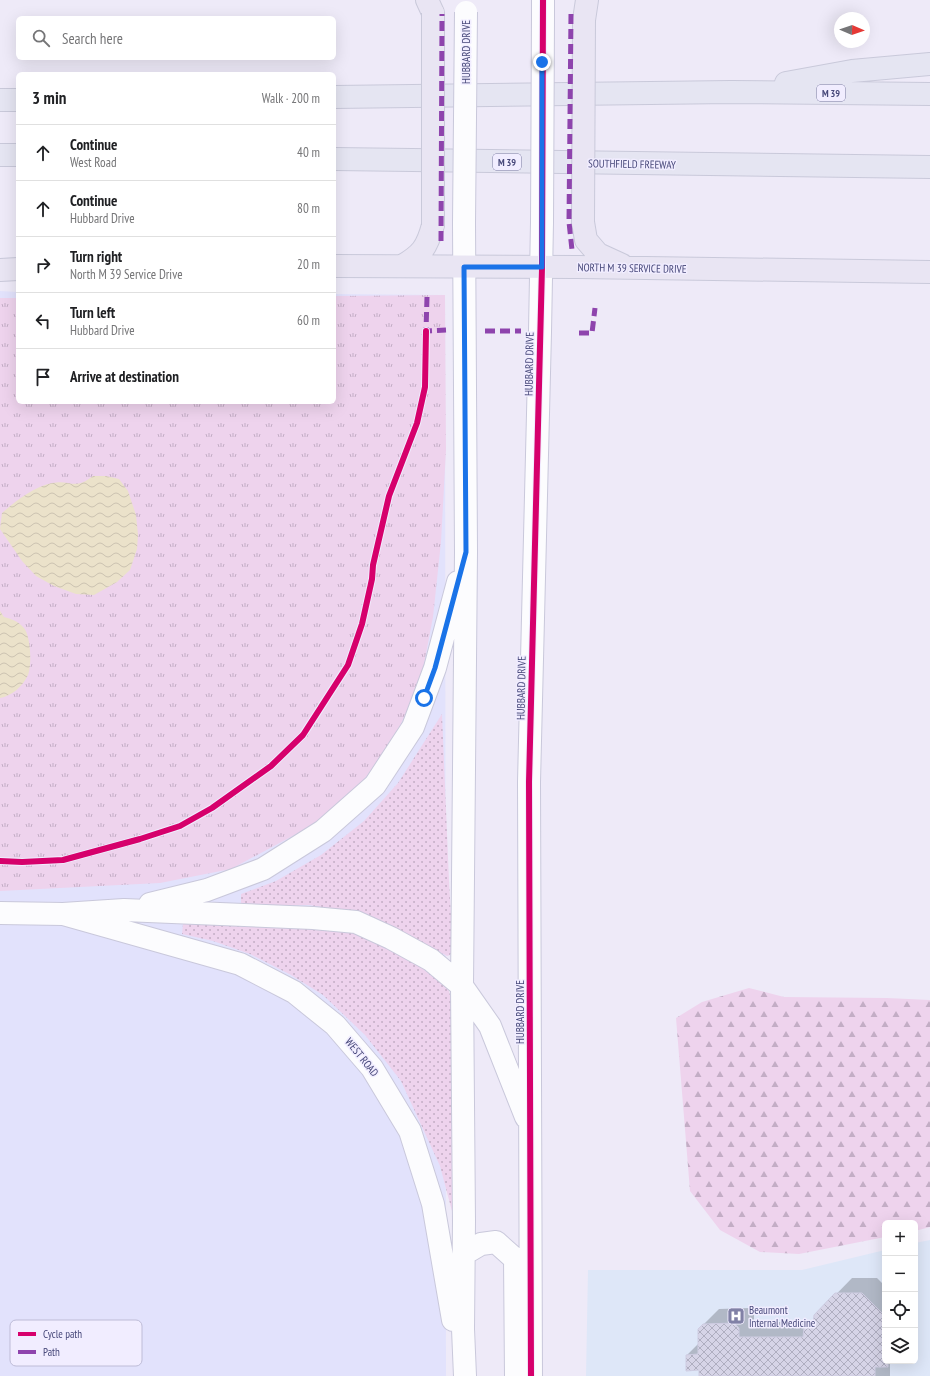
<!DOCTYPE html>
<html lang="en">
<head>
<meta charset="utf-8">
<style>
	body { margin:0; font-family:"PT Sans Narrow",sans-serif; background:#f2f2f2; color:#202124 }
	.controls { position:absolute; right:12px; bottom:12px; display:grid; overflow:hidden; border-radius:6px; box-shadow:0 4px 16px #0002 }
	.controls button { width:36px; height:36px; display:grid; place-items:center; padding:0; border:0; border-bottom:1px solid #e0e0e0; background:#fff; color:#202124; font:20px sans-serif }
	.compass { position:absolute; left:834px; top:12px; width:36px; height:36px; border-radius:50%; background:#fff; box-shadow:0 4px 16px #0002; rotate:92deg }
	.stop { position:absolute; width:12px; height:12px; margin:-9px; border:3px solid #1a73e8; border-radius:50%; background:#fff }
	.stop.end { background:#1a73e8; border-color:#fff; box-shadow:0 1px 4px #0008 }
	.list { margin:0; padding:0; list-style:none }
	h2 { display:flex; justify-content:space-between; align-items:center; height:52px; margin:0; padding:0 16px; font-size:17px }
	h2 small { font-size:13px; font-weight:400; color:#757577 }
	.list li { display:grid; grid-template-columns:26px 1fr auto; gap:12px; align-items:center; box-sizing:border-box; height:56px; padding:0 16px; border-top:1px solid #e0e0e0 }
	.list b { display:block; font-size:15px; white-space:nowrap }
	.list p { margin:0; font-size:13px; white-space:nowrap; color:#757577 }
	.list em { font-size:13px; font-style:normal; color:#757577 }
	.icon { flex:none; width:22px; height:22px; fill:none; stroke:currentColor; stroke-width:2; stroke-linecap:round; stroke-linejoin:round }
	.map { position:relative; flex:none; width:930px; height:1376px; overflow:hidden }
	.search { position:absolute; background:#fff; box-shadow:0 4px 16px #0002; left:16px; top:16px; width:320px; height:44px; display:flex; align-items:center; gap:10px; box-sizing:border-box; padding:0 14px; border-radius:6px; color:#757577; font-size:15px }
	.panel { position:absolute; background:#fff; box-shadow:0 4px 16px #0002; left:16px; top:72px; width:320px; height:332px; border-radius:6px }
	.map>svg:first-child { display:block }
	.commercial { fill:#e2e2fc }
	.medical { fill:#dee7f8 }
	.grass { fill:url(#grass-dots) }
	.forest { fill:url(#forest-firs) }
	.park { fill:url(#park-tufts) }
	.water { fill:url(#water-waves) }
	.shadow { fill:#0003 }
	.building { fill:url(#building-cross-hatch); stroke:#cecce2 }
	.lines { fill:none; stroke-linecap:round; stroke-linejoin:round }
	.minor-casing { stroke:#c9c8db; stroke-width:24 }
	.major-casing { stroke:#c9c9da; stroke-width:24 }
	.highway-casing { stroke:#c9c9da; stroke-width:24 }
	.minor { stroke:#fcfcfe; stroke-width:22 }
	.major { stroke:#e9e5f3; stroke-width:22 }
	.highway { stroke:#e5e5f2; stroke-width:22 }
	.minor-bridge-casing { stroke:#c9c8db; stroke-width:24; stroke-linecap:butt }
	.major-bridge-casing { stroke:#c9c9da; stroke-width:24; stroke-linecap:butt }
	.minor-bridge { stroke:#fcfcfe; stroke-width:22 }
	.major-bridge { stroke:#e9e5f3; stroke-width:22 }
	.quiet { stroke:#8e44ad; stroke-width:5; stroke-dasharray:10 5; stroke-linecap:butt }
	.cycleway-casing { stroke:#f1edff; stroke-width:8 }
	.cycleway { stroke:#d6006c; stroke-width:6 }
	.route { stroke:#1a73e8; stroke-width:5 }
	.labels { text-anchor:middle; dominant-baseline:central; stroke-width:3; stroke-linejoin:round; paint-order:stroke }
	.shield { fill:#f1edff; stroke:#7a7aa2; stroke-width:1 }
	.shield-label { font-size:10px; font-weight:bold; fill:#47487a }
	.street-label { font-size:11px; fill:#47487a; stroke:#f1edff }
	.poi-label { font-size:11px; fill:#47487a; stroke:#f1edff; text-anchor:start }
	.key { fill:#f1edff; stroke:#bebcd7; stroke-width:1 }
	.key-label { font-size:11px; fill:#47487a }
</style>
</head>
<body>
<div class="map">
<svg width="930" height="1376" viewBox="0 0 930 1376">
	<defs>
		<pattern id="grass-dots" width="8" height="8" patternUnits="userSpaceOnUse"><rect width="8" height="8" fill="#eed3ed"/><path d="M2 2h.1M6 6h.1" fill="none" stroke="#c3adc5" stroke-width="1.8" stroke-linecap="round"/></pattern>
		<pattern id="forest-firs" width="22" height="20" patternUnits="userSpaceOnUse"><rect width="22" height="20" fill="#eed3ed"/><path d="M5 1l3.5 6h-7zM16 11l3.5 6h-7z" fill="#c3adc5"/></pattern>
		<pattern id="park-tufts" width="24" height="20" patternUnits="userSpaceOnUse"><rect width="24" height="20" fill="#eed3ed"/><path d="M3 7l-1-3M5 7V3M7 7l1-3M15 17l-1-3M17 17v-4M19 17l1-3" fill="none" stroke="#c3adc5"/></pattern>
		<pattern id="water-waves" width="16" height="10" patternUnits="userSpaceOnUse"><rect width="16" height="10" fill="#ebe2ca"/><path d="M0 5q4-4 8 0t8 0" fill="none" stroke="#cbc3b1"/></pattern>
		<pattern id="building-cross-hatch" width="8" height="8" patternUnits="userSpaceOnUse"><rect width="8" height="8" fill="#d6d4e7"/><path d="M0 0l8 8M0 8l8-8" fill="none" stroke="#afaec0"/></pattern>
	</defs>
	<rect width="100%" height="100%" fill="#eeeaf8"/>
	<!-- commercial -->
	<path class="commercial" d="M0 291 18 292V402H334V294L445 295 446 1376H0Z"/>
	<!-- medical -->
	<path class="medical" d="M930 1240V1376H586L588 1270H802L885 1250V1361H915V1243Z"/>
	<!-- grass -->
	<path class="grass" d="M442 714 449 881 453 949 450 955 447 956 398 929 359 913 309 905 241 906V894L276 881 321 855 364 821 398 783Z
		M183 924 323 926 353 931 385 942 440 977 449 991 452 1004 453 1215 440 1166 401 1081 365 1035 323 995 291 975 250 954 213 941 182 934Z"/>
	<!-- forest -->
	<path class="forest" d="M749 988 784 997 887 998 930 1000V1227L915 1231V1223H885V1237L799 1254 760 1252 720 1230 690 1191 676 1018 702 1002Z"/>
	<!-- park -->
	<path class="park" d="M445 295 446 450 441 542 433 617 420 685 390 746 362 782 328 817 231 869 160 883 0 891V298H18V402H334V296Z"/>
	<!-- water -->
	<path class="water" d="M93 476H106L119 479 128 491 136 515 138 535 137 549 130 570 117 582 94 595 76 594 54 586 36 576 22 561 0 529 2 513C16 501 33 487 52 483 71 479 74 491 93 476Z
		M0 611 4 617C11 619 18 621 23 627 31 634 32 666 28 675 23 686 12 696 0 698Z"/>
	<!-- shadow -->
	<path class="shadow" d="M852 1278H877L885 1286V1361H893L890 1364V1376H700V1369L687 1355 699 1343 703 1325 719 1309 750 1308 754 1313V1322H812L814 1319 815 1316Z"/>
	<!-- building -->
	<path class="building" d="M835 1293H862L885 1316V1361H888V1367H875V1376H699V1370L686 1371V1355L698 1354V1329L703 1324 734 1323 739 1328V1337H803L804 1328 813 1326 814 1315Z"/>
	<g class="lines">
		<!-- minor casing -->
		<g class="minor-casing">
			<path id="minor" d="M543 17V0
				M464 223 466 552 462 986 464 1221 463 1329 465 1376
				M150 904 207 890 263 869 323 831 375 785 413 727 435 668 458 582
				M0 913 63 914 124 910 313 918 356 922 391 938 431 960 462 986 490 1026 526 1117
				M63 914 240 964 294 992 335 1025 372 1068 410 1131 433 1204 453 1320
				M464 1254 481 1244 496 1242 515 1259 516 1376
				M531 1376 529 782 540 332 542 222"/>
		</g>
		<!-- major casing -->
		<g class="major-casing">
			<path id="major" d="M427 0 433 13
				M584 20 587 0
				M583 222 586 240 598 254 622 265
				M334 266 578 267 930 272
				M402 266C421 255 427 248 433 225
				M0 270 18 269"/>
		</g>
		<!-- highway casing -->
		<g class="highway-casing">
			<path id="highway" d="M786 83 852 71 930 64
				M334 97 731 92 930 94
				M0 100H18
				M0 155H18
				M334 159 930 167"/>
		</g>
		<!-- minor -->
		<use href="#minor" class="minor"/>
		<!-- major -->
		<use href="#major" class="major"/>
		<!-- highway -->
		<use href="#highway" class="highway"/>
		<!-- minor-bridge casing -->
		<g class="minor-bridge-casing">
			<path id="minor-bridge" d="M542 222 543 17
				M464 223 466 12"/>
		</g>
		<!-- major-bridge casing -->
		<g class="major-bridge-casing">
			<path id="major-bridge" d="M433 13V225
				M583 222 584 20"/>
		</g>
		<!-- minor-bridge -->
		<use href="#minor-bridge" class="minor-bridge"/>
		<!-- major-bridge -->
		<use href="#major-bridge" class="major-bridge"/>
		<!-- quiet -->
		<path class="quiet" d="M571 14 569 222 572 250
			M441 241 442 14
			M427 297 426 331 446 330
			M485 331H521
			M579 333H592L595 308"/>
		<!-- cycleway casing -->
		<g class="cycleway-casing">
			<path id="cycleway" d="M0 861 22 862 63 860 140 839 180 826 212 808 271 766 303 735 348 665 362 624 372 579 373 565 389 496 417 423 425 387 426 331
				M531 1376 529 782 542 267 543 0"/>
		</g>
		<!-- cycleway -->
		<use href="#cycleway" class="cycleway"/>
	</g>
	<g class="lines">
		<!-- route -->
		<path class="route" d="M424 698 435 668 466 552 464 267H542V62"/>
	</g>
	<!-- icons -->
	<defs>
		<g id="hospital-square" transform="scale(0.9)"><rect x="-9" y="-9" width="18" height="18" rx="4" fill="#8181a6" stroke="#f1edff"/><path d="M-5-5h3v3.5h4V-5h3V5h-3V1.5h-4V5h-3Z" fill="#fff"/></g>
	</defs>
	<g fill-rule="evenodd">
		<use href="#hospital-square" x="736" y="1316"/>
	</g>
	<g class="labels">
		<!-- shield labels -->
		<g class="shield">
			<rect x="817" y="85" width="28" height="16" rx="3"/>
			<rect x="493" y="154" width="28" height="16" rx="3"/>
		</g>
		<g class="shield-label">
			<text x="831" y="93">M 39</text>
			<text x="507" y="162">M 39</text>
		</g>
		<!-- street labels -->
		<g class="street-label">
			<text transform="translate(466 52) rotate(-90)">HUBBARD DRIVE</text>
			<text transform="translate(632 164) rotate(1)">SOUTHFIELD FREEWAY</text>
			<text transform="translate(632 268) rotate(1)">NORTH M 39 SERVICE DRIVE</text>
			<text transform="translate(529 364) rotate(-89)">HUBBARD DRIVE</text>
			<text transform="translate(521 688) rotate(-89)">HUBBARD DRIVE</text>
			<text transform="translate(520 1012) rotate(-90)">HUBBARD DRIVE</text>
			<text transform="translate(362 1057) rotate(51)">WEST ROAD</text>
		</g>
		<!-- poi labels -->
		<g class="poi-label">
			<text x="749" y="1310">Beaumont<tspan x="749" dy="13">Internal Medicine</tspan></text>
		</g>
	</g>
	<!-- legend -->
	<rect x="10" y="1320" width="132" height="46" rx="6" class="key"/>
	<rect x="18" y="1332" width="18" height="4" fill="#d6006c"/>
	<rect x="18" y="1350" width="18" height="4" fill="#8e44ad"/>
	<g class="key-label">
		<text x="43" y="1338">Cycle path</text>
		<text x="43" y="1356">Path</text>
	</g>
</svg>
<div class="controls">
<button>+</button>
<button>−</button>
<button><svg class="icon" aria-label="locate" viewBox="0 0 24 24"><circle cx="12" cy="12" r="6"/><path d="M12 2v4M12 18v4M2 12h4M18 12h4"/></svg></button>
<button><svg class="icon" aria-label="layers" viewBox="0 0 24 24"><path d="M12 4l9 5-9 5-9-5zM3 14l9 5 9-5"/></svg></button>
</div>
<svg class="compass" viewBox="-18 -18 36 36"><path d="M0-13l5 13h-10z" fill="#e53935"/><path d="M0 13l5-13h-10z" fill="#757577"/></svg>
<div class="stop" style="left:424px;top:698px"></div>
<div class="stop end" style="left:542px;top:62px"></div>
<div class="search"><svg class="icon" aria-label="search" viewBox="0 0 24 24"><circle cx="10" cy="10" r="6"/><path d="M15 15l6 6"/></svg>Search here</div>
<section class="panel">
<h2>3 min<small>Walk · 200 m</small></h2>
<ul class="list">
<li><svg class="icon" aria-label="ahead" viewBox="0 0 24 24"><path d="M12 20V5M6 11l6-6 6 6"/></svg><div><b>Continue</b><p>West Road</p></div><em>40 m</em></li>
<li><svg class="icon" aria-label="ahead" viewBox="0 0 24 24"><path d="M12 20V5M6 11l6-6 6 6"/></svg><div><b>Continue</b><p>Hubbard Drive</p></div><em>80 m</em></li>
<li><svg class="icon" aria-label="right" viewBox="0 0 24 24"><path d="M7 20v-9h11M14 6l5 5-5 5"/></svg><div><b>Turn right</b><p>North M 39 Service Drive</p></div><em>20 m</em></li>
<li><svg class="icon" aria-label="left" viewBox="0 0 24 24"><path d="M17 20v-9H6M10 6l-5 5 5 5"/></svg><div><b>Turn left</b><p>Hubbard Drive</p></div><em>60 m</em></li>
<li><svg class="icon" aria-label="arrive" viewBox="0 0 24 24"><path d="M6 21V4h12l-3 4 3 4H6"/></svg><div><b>Arrive at destination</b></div></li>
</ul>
</section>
</div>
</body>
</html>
